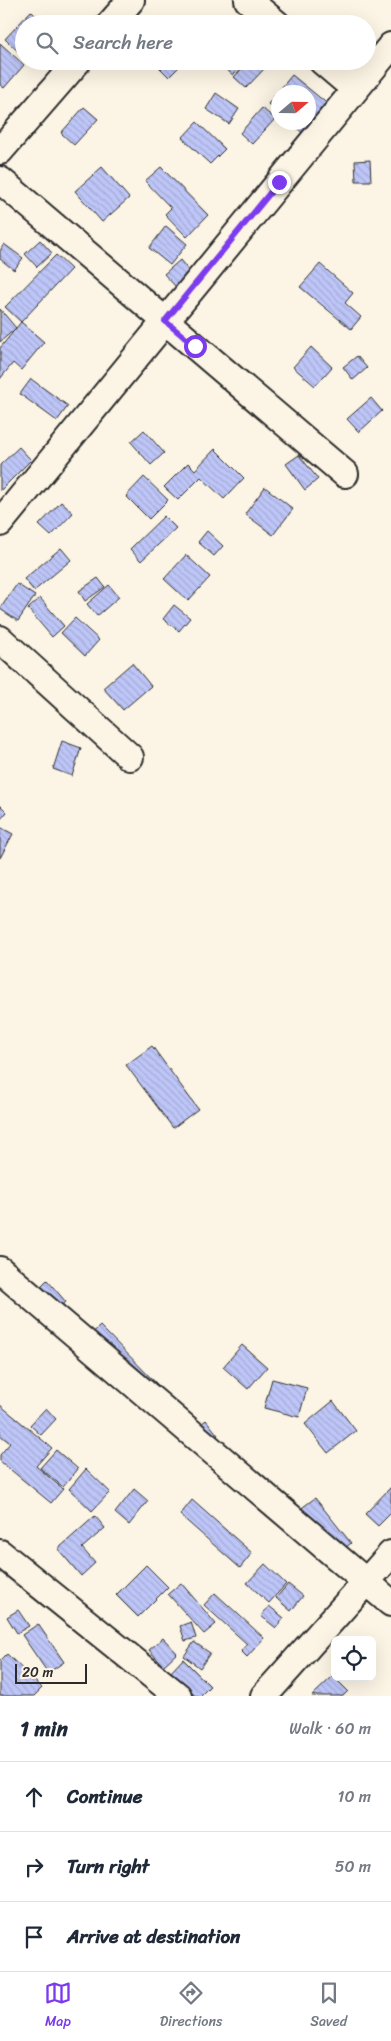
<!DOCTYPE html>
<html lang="en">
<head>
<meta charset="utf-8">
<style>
	body { margin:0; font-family:Sriracha,sans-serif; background:#f2f2f3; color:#1f2937 }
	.controls { position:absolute; right:15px; bottom:15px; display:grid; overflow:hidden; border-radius:8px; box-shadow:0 5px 20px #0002 }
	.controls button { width:45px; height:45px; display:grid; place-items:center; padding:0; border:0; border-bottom:1px solid #e0e1e3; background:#fff; color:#1f2937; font:25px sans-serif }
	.compass { position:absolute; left:271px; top:85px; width:45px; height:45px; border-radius:50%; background:#fff; box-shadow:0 5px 20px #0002; rotate:70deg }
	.scale { position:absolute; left:15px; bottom:12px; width:72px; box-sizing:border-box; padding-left:5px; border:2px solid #2b2b2b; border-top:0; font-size:14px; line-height:18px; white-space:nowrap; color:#2b2b2b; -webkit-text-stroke:4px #fcf5e5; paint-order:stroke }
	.stop { position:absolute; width:15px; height:15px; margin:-11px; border:4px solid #7c3aed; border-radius:50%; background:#fff }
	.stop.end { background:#7c3aed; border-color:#fff; box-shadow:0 1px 5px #0008 }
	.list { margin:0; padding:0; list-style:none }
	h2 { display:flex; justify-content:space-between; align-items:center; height:65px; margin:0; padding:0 20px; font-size:21px }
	h2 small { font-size:16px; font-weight:400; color:#747a83 }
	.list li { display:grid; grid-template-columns:32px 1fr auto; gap:15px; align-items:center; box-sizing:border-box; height:70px; padding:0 20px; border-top:1px solid #e0e1e3 }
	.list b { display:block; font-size:19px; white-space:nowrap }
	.list em { font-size:16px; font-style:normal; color:#747a83 }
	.icon { flex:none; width:28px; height:28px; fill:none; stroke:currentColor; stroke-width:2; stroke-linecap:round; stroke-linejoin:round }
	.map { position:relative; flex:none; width:391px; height:1696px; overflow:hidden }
	.search { position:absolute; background:#fff; box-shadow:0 5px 20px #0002; left:15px; right:15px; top:15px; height:55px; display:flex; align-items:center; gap:12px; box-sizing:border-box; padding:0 18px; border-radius:28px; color:#747a83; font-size:19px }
	.sheet { height:275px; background:#fff }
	nav { display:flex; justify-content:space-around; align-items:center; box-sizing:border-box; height:70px; border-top:1px solid #e0e1e3; background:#fff; font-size:14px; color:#747a83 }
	nav a { display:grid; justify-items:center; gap:2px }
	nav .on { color:#7c3aed }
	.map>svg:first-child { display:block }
	.building { fill:url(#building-back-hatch); stroke:#2b2b2b }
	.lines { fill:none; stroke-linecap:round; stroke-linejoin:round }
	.minor-casing { stroke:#2b2b2b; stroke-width:30 }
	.minor { stroke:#fcf5e5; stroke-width:26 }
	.route { stroke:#7c3aed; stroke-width:6 }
</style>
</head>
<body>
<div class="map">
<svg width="391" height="1696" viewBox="0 0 391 1696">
	<defs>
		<pattern id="building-back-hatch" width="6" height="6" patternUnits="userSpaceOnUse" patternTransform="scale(1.25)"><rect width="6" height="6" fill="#bec6f8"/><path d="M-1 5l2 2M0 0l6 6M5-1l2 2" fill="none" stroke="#a3aad5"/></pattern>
	</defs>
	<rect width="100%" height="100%" fill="#fcf5e5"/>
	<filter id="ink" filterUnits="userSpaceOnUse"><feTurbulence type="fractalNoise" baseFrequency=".02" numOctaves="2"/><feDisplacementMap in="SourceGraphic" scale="10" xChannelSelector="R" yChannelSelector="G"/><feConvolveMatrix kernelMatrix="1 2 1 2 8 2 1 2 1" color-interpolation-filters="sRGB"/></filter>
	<g filter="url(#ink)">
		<!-- building -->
		<path class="building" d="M31 11 44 24H24V57L5 39Z
			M204 17 212 24H198Z
			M0 43 24 65 4 88 0 85Z
			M153 61H179L182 64 169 77Z
			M226 61H245L233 75 222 66Z
			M249 61H256L264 69 246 88 234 77Z
			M292 75 330 106 306 136 290 122H308V92H278V113L268 104Z
			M216 93 239 109 229 124 206 109Z
			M84 107 98 119 74 145 61 133Z
			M262 108 275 119 252 144 240 133Z
			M197 122 225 149 210 164 182 138Z
			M370 160 371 181H356L355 161Z
			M102 167 129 198 102 222 75 191Z
			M161 167 208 215 187 237 165 214 171 208 145 181Z
			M166 226 187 244 170 265 149 248Z
			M40 240 52 253 37 267 25 254Z
			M4 244 23 258 14 270 0 259V251Z
			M56 255 71 269 21 322 5 307Z
			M180 260 191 273 176 287 164 274Z
			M320 264 353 293 345 303 361 317 351 329 300 287Z
			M0 309 16 328 0 342Z
			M21 322 44 342 21 370 13 363 0 379V348Z
			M311 347 332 367 315 386 293 367Z
			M357 356 367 368 353 380 343 367Z
			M31 379 68 406 57 421 20 394Z
			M371 398 382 411 359 432 347 419Z
			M144 430 164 453 151 465 131 442Z
			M19 447 31 460 0 491V465Z
			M215 449 244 478 224 499 201 477 178 500 164 487 188 463 195 470Z
			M299 455 318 479 305 490 286 464Z
			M144 477 168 500 149 519 126 496Z
			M265 487 293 509 273 535 245 514Z
			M61 502 73 513 51 536 39 525Z
			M164 516 176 528 141 561 130 549Z
			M207 531 223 546 214 556 198 542Z
			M61 548 71 560 34 591 24 579Z
			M186 555 210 577 188 601 164 579Z
			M98 578 105 587 85 601 79 591Z
			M17 584 35 596 18 621 0 609Z
			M109 585 119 597 97 616 87 604Z
			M40 598 64 626 52 637 28 609Z
			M174 605 190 618 179 631 163 619Z
			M75 618 99 640 85 656 61 633Z
			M132 663 151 686 123 710 103 688Z
			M62 741 81 748 72 776 53 769Z
			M0 805 7 812 0 820Z
			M0 827 13 834 0 858Z
			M152 1046 198 1109 173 1128 126 1065Z
			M47 1280 66 1302 57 1309 38 1289Z
			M100 1326 161 1388 148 1400 87 1338Z
			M242 1345 267 1367 248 1389 223 1367Z
			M272 1379 307 1388 299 1417 264 1408Z
			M333 1401 356 1431 328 1453 305 1424Z
			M0 1405 52 1448 36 1466 63 1489 51 1503 0 1461V1455L10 1443 0 1435Z
			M46 1408 56 1419 41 1435 30 1425Z
			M206 1420 218 1435 208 1443 196 1428Z
			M56 1450 78 1469 63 1487 40 1468Z
			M86 1469 110 1492 92 1511 69 1489Z
			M391 1487V1513L378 1526 365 1514Z
			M134 1489 148 1501 129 1525 115 1513Z
			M315 1498 351 1543 336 1556 299 1510Z
			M192 1500 252 1553 240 1568 180 1515Z
			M95 1516 105 1528 82 1548 95 1563 81 1576 58 1549Z
			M265 1564 286 1584 269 1603 247 1583Z
			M146 1565 168 1587 138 1617 116 1595Z
			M181 1583 216 1624 204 1634 168 1594Z
			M288 1584 303 1596 291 1611 276 1598Z
			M215 1593 264 1638 247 1657 241 1651 247 1644 204 1605Z
			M269 1606 284 1618 276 1628 261 1616Z
			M18 1610 29 1626 17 1633 7 1617Z
			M191 1622 196 1638 185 1641 180 1626Z
			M38 1624 64 1662 48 1673 22 1635Z
			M163 1638 177 1653 163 1666 149 1650Z
			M194 1642 210 1653 200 1668 184 1656Z
			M7 1654 42 1688 34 1696H0V1661Z
			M183 1659 210 1686 200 1696H195L171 1672Z
			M333 1676 348 1691 343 1696H312Z"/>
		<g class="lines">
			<!-- minor casing -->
			<g class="minor-casing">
				<path id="minor" d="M248 0 277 24
					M110 24 131 0
					M322 61 355 89
					M0 151 78 61
					M0 180 345 474
					M0 523 391 46
					M0 639 130 757
					M0 1270 391 1603
					M0 1553 178 1696
					M264 1696 391 1554"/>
			</g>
			<!-- minor -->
			<use href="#minor" class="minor"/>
		</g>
	</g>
	<g class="lines" filter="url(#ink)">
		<!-- route -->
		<path class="route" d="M195 346 165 321 279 182"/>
	</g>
</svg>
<div class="controls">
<button><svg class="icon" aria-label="locate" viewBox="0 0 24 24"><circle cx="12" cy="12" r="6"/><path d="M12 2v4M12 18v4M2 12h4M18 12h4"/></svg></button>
</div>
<svg class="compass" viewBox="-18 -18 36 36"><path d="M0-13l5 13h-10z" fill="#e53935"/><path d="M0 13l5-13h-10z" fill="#747a83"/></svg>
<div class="scale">20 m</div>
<div class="stop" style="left:195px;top:346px"></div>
<div class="stop end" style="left:279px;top:182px"></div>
<div class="search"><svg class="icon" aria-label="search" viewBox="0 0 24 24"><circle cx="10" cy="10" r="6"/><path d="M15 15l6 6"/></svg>Search here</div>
</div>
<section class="sheet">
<h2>1 min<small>Walk · 60 m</small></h2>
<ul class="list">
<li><svg class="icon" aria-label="ahead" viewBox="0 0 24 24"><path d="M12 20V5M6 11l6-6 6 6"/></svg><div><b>Continue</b></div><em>10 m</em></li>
<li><svg class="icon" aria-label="right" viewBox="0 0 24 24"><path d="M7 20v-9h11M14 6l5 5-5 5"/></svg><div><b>Turn right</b></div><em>50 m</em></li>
<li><svg class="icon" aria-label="arrive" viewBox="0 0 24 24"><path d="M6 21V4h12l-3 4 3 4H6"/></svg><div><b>Arrive at destination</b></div></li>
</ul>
</section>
<nav>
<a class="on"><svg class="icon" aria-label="map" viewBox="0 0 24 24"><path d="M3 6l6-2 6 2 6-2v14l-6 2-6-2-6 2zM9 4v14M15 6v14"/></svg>Map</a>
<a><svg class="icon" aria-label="directions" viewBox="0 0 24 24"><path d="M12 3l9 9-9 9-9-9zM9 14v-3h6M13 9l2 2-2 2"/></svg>Directions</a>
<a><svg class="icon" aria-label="saved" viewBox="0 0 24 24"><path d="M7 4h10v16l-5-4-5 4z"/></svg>Saved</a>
</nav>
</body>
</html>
